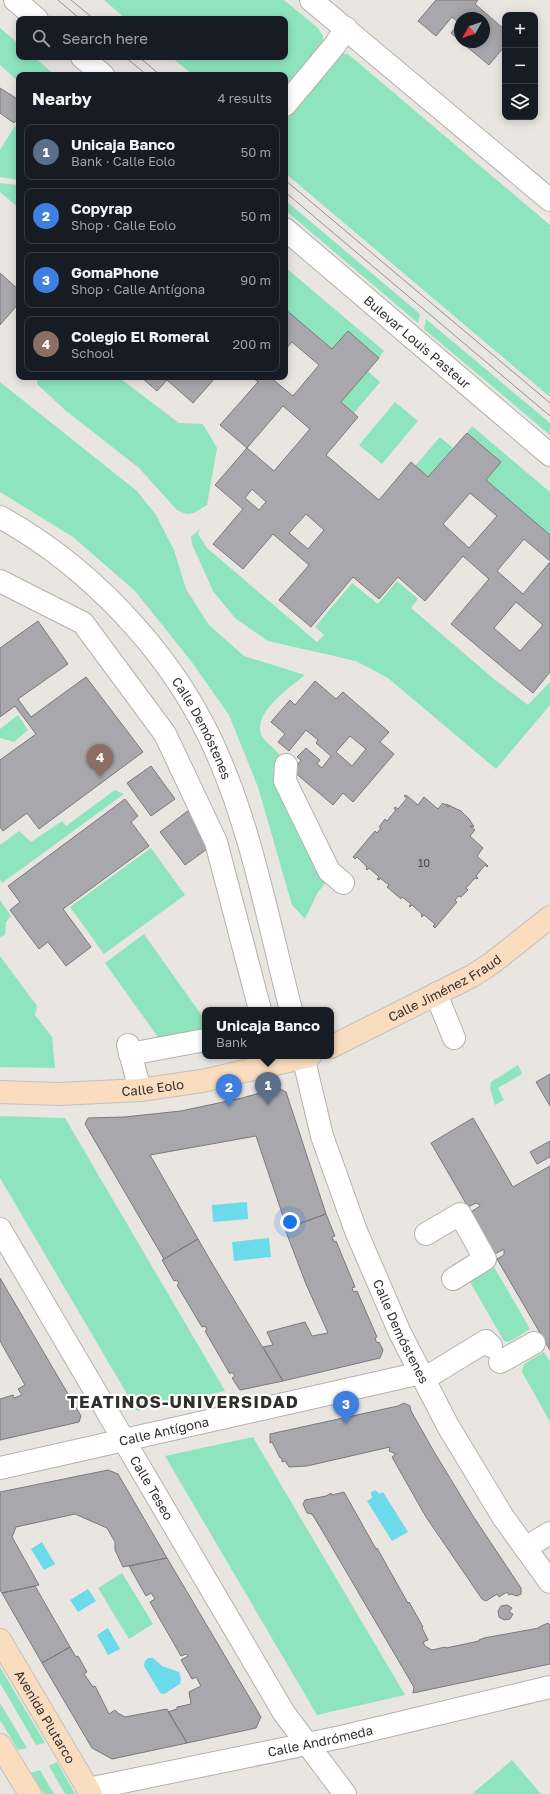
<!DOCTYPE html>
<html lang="en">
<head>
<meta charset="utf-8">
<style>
	body { margin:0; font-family:"Golos Text",sans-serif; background:#20242c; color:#f1f3f6 }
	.controls { position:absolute; right:12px; top:12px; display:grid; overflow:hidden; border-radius:8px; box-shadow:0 2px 10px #0003 }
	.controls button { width:36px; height:36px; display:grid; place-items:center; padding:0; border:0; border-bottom:1px solid #363941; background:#171b24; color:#f1f3f6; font:20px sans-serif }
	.compass { position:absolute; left:454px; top:12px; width:36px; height:36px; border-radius:50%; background:#171b24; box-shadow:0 2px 10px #0003; rotate:230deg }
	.you { position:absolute; left:290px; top:1222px; width:14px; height:14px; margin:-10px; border:3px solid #fff; border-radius:50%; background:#1a73e8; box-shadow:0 0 0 6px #1a73e833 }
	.badge { display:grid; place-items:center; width:26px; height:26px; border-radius:50%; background:#0b8043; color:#fff; font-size:13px; font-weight:700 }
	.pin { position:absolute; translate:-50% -33px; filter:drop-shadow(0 1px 2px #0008) }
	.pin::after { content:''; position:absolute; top:21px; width:14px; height:12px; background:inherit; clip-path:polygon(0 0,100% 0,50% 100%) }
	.popup { position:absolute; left:202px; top:1007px; width:132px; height:52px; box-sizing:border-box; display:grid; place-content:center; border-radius:8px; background:#171b24; filter:drop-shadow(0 1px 3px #0005); font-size:13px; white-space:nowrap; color:#9ea1a6 }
	.popup b { font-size:15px; color:#f1f3f6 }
	.popup::after { content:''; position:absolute; left:50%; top:100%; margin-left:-8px; border:8px solid transparent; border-top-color:#171b24 }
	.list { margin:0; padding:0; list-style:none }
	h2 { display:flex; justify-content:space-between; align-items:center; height:52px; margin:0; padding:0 16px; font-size:17px }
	h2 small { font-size:13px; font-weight:400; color:#9ea1a6 }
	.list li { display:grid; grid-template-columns:26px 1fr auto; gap:12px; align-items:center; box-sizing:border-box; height:56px; margin:0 8px 8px; padding:0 8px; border:1px solid #363941; border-radius:8px }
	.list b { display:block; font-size:15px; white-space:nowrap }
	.list p { margin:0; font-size:13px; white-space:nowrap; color:#9ea1a6 }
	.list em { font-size:13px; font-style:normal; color:#9ea1a6 }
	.icon { flex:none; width:22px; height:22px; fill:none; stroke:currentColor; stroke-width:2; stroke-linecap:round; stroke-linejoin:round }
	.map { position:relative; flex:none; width:550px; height:1794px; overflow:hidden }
	.search { position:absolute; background:#171b24; box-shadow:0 2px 10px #0003; left:16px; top:16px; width:272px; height:44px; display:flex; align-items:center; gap:10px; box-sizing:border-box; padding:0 14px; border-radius:8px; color:#9ea1a6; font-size:15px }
	.panel { position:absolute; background:#171b24; box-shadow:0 2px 10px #0003; left:16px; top:72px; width:272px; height:308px; border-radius:8px }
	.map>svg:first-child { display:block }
	.green { fill:#8ee5bd }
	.water { fill:#6bdaea }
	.building { fill:#a8a7ab; stroke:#7b797d; fill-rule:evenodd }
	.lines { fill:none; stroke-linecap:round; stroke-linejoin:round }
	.minor-casing { stroke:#b4b1ad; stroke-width:24 }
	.major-casing { stroke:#c1c1c0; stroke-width:24 }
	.minor { stroke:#fff; stroke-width:22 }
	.major { stroke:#fadcbe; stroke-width:22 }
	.tram { stroke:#95938f; stroke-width:1 }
	.labels { text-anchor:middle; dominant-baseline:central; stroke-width:4; stroke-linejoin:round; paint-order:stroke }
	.number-label { font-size:11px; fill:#4e4d4c }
	.street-label { font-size:13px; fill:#302f2d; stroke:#fff }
	.district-label { font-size:17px; font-weight:bold; letter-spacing:1px; fill:#302f2d; stroke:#fff }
</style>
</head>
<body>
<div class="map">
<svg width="550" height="1794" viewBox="0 0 550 1794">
	<rect width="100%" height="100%" fill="#e9e5e1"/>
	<!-- green -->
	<path class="green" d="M104 0H284L318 28 323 36V42L285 87V75H193L171 57H285V19H126Z
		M0 28 19 44V57H34L55 75H19V82L0 65Z
		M341 54H348L550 225V397L285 173V121Z
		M15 126 19 129V180L0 177V150Z
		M0 183 19 185V208L0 192Z
		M285 200 420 314 418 323 285 210Z
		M285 267 384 351 379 358 332 349 285 309Z
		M426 319 550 423V435L424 329Z
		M368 371 380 382 354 413 341 402Z
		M38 377H120L122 380 179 423 203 424 217 448 207 505 194 513 186 514 177 510 139 468 65 410 37 384Z
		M0 382 137 491 156 515 174 550 186 589 209 625 244 656 305 675C290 687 253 713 261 734 264 741 275 749 280 755L273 771 280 790 327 881 318 892 305 919 292 905 258 787 229 715 191 661 135 591 73 537 0 492Z
		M395 402 418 421 382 464 359 445Z
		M472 426 550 492V535L486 480 501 462 467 433Z
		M440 437 453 448 428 477 415 466Z
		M200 529 198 534 207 548 317 642 324 635 315 627 352 583 378 604 397 581 418 599 411 608 494 679 528 705 550 682V705L496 769 388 678 356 661 268 641 235 618 213 591 192 544 191 537Z
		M18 715 28 730 14 742 0 738V729Z
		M115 790 124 794 2 883 0 880V845L19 831 31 842 62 821 66 826Z
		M151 848 185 895 104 954 70 907Z
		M0 900 11 916 6 922 5 935 0 937Z
		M144 934 205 1020V1029L160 1040 105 963Z
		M0 956 37 1006 35 1015 52 1037 55 1068 0 1067Z
		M518 1065 522 1074 498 1088 504 1100 495 1105 490 1088 491 1082Z
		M0 1116 65 1118 225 1391 137 1411 0 1178Z
		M494 1267 530 1329 509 1342 504 1341 470 1282Z
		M544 1352 550 1362V1422L522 1372 524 1364Z
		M253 1437 257 1444 405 1695 317 1715 165 1456Z
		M122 1573 153 1624 129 1639 98 1588Z
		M0 1667 45 1743 36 1745 0 1683Z
		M0 1703 27 1748 18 1750 0 1720Z
		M512 1760 541 1794H472Z
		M57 1762 75 1794H65L49 1766Z
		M40 1770 54 1794H44L31 1773Z"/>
	<!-- water -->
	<path class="water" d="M247 1202 248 1219 213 1222 212 1205Z
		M269 1238 271 1257 234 1261 232 1242Z
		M375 1490 380 1494 383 1492 408 1532 392 1541 367 1501 372 1498 371 1492Z
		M42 1542 55 1564 44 1570 31 1549Z
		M88 1589 96 1601 78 1612 70 1600Z
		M108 1628 120 1649 108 1655 97 1635Z
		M148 1658H153L162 1666 179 1672 181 1679 180 1684 164 1694 160 1693 144 1666 145 1661Z"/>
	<!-- building -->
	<path class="building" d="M436 0H478L475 4 505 30V50L503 48 489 65 461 42H484V18H460V41L451 33 459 23 452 17 436 36 418 21Z
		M0 88 19 100V123L15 121 14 123 0 113Z
		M0 273 19 290V303L0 325Z
		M285 309 332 349 348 331 379 358 341 402 358 417 326 455 379 500 411 462 428 477 467 433 501 462 486 480 550 535V561L524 539 497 571 523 594 550 562V672L533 693 451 624 489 579 463 556 425 601 398 577 379 599 353 577 311 627 279 600 309 565 273 534 243 569 213 544 243 509 215 485 247 448 220 425 258 382 252 377H270L293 396 319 365 292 342 285 350ZM283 406 310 429 274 471 247 448ZM252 489 266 502 259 510 245 498ZM470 493 497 516 469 548 443 524ZM306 514 324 530 308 549 289 533ZM516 602 543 625 520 651 494 628Z
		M141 377H216L193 403 167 380 157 391Z
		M38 621 68 664 18 699 31 717 86 677 143 752 39 829 27 813 3 831 0 827V760L36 734 15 706 0 717V648Z
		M315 681 336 699 343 692 389 732 380 742 394 754 353 802 343 793 333 805 293 771 301 760 297 757 306 748 320 760 317 764 322 768 331 756 316 743 318 740 306 730 289 751 278 742 285 734 271 722 290 700 295 705ZM350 736 366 749 352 766 336 752Z
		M151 766 175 799 151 816 127 783Z
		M406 795 418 805 424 797 438 809 443 803 448 807 449 806 446 804 461 811 469 819 474 827 470 826 475 830 470 836 483 848 477 856 488 866 487 867 485 865 476 876 478 878 477 879 475 878 466 888 468 890 461 897 459 896 455 900 457 902 435 928 433 926 435 924 424 915 422 917 421 916 422 914 412 905 410 907 409 906 411 904 402 897 401 899 387 887 389 885 380 878 379 880 377 879 379 877 369 868 367 870 366 869 367 867 357 857 355 859 353 857 375 831 377 833 381 828 379 827 385 819 387 821 396 810 394 809 395 807 398 809 407 798 404 796Z
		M125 799 138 816 131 822 149 846 63 909 91 947 66 966 48 942 39 949 10 910 20 902 8 886Z
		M189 810 214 844 185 865 160 832Z
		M550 1074V1106L536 1082Z
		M278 1088 286 1092 326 1214 287 1228 256 1136 150 1155 198 1239 164 1259 85 1124 88 1118 124 1117 181 1111 242 1098Z
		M473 1118 513 1187 550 1166V1350L497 1259 504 1255V1249L495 1254 471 1212 480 1206V1205L476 1203 468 1207 431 1143Z
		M550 1141V1157L537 1164 530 1152Z
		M326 1214 335 1236 332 1237 334 1242 336 1241 355 1287 352 1288 353 1291 354 1292 357 1291 377 1337 375 1338 376 1341 377 1343 379 1342 383 1350 380 1358 283 1381 263 1347 273 1345 267 1332 305 1322 312 1336 328 1333 306 1284 285 1229Z
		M198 1239 210 1260 283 1381 240 1390 232 1378 235 1376 232 1372 230 1374 205 1331 207 1330 205 1326 202 1327 177 1285 179 1284 177 1280 174 1281 162 1260Z
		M0 1278 81 1416 79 1422 0 1440V1399L13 1395 14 1398 22 1395 18 1389 25 1385 0 1341Z
		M194 1394 195 1400 182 1403 181 1397Z
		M404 1403 410 1406 411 1411 433 1450 473 1516 521 1588V1594L517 1596 511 1594 509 1595 507 1592 499 1597 497 1594 486 1601 482 1599 426 1517 392 1457 396 1454 389 1451 390 1447 307 1466 289 1467 285 1461 282 1462V1458H280L272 1442 270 1443V1434L398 1406Z
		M108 1470 118 1474 167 1558 123 1567 115 1550V1542L107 1528 75 1514 16 1527 12 1537 39 1585 2 1593 0 1590V1492Z
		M344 1492 376 1549 377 1548 405 1598 408 1603 409 1602 423 1627 422 1628 428 1640 423 1642 425 1646 432 1650 445 1647 446 1648 479 1641V1640L484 1638 539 1628V1627L548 1623 550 1625V1664L413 1693 414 1687 411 1682 320 1527 312 1514 307 1513 303 1504 305 1500 326 1496 331 1493 332 1495Z
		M167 1558 261 1717 256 1728 187 1743 168 1712 177 1709V1707L191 1704 189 1692 201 1686 196 1677 192 1679 181 1660 188 1656 186 1654 181 1656 150 1602 155 1599 151 1593 146 1596 129 1566Z
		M35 1586 70 1647 42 1663 2 1593Z
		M507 1605 512 1608 509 1612 513 1614 510 1619 504 1620 499 1617 498 1611 501 1606Z
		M70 1647 76 1657 78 1656 87 1672 84 1674 93 1687 95 1686 109 1714 115 1710 118 1713 125 1717 167 1709 187 1743 112 1759 92 1748 42 1663Z"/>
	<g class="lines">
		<!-- minor casing -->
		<g class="minor-casing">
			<g id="minor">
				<path d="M15 0 37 19"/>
				<path d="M311 0 550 200"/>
				<path d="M82 57 103 75"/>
				<path d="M285 105 335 45 346 28"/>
				<path id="s1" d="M285 229 550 455"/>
				<path id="s2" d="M0 517C87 565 167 648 210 738 250 821 268 921 291 1010"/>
				<path d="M0 581 83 623 165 734 216 842 260 1010"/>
				<path d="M286 765 285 781 329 871 343 883"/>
				<path d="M436 994 454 1038"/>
				<path d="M128 1045 140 1090"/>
				<path d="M130 1054 205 1040"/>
				<path id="s3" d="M303 1056 322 1136 356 1231 400 1333 448 1426 503 1517 550 1582"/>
				<path id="s4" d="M0 1229 284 1713 345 1794"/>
				<path d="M426 1234 460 1214 485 1259 453 1279"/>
				<path d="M500 1362 534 1343"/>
				<path d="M424 1379 486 1341 491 1346"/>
				<path id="s5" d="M0 1468 421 1373"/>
				<path d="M525 1548 550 1533"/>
				<path id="s6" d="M88 1789 341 1737 550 1687"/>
			</g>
		</g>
		<!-- major casing -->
		<g class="major-casing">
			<g id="major">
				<path id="s7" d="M331 1047 472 976 492 963 550 917"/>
				<path id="s8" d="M0 1092 59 1094 140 1090 202 1081 310 1056"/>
				<path id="s9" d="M0 1640 91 1794"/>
				<path d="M0 1745 30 1794"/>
			</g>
		</g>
		<!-- minor -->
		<use href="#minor" class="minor"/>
		<!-- major -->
		<use href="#major" class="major"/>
		<!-- tram -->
		<path class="tram" d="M58 0 80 19
			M71 0 94 19
			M125 57 147 75
			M139 57 160 75
			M285 180 550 403
			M285 192 550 416"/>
	</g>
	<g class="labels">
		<!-- number labels -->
		<g class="number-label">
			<text x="424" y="862">10</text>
		</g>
		<!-- street labels -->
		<g class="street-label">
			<text stroke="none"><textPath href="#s1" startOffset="174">Bulevar Louis Pasteur</textPath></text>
			<text stroke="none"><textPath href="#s2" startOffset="297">Calle Demóstenes</textPath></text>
			<text stroke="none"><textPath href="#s7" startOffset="128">Calle Jiménez Fraud</textPath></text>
			<text stroke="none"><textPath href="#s8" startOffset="153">Calle Eolo</textPath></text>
			<text stroke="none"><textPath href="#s3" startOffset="293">Calle Demóstenes</textPath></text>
			<text stroke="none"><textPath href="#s5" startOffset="168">Calle Antígona</textPath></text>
			<text stroke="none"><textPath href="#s4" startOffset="300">Calle Teseo</textPath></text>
			<text stroke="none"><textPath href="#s9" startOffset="89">Avenida Plutarco</textPath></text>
			<text stroke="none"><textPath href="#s6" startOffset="237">Calle Andrómeda</textPath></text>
		</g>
		<!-- district labels -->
		<g class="district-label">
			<text x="183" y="1401">TEATINOS-UNIVERSIDAD</text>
		</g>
	</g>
</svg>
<div class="controls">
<button>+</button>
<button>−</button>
<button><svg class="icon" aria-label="layers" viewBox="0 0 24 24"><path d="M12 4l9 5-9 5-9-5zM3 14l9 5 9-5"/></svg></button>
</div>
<svg class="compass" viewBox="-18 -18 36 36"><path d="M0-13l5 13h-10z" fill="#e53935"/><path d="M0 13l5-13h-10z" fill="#9ea1a6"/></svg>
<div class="you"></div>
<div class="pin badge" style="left:268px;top:1105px;background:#5c6f8a">1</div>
<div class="popup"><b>Unicaja Banco</b>Bank</div>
<div class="pin badge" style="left:229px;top:1107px;background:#3f7fe0">2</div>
<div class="pin badge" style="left:346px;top:1424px;background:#3f7fe0">3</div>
<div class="pin badge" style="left:100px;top:777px;background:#8d6e63">4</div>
<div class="search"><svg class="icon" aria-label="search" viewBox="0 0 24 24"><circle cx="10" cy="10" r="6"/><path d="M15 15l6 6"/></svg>Search here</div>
<section class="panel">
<h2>Nearby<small>4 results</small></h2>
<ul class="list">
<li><span class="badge" style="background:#5c6f8a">1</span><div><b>Unicaja Banco</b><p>Bank · Calle Eolo</p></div><em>50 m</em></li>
<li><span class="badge" style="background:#3f7fe0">2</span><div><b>Copyrap</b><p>Shop · Calle Eolo</p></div><em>50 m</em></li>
<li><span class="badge" style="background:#3f7fe0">3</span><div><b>GomaPhone</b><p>Shop · Calle Antígona</p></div><em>90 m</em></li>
<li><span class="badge" style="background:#8d6e63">4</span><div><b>Colegio El Romeral</b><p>School</p></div><em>200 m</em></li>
</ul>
</section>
</div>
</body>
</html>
